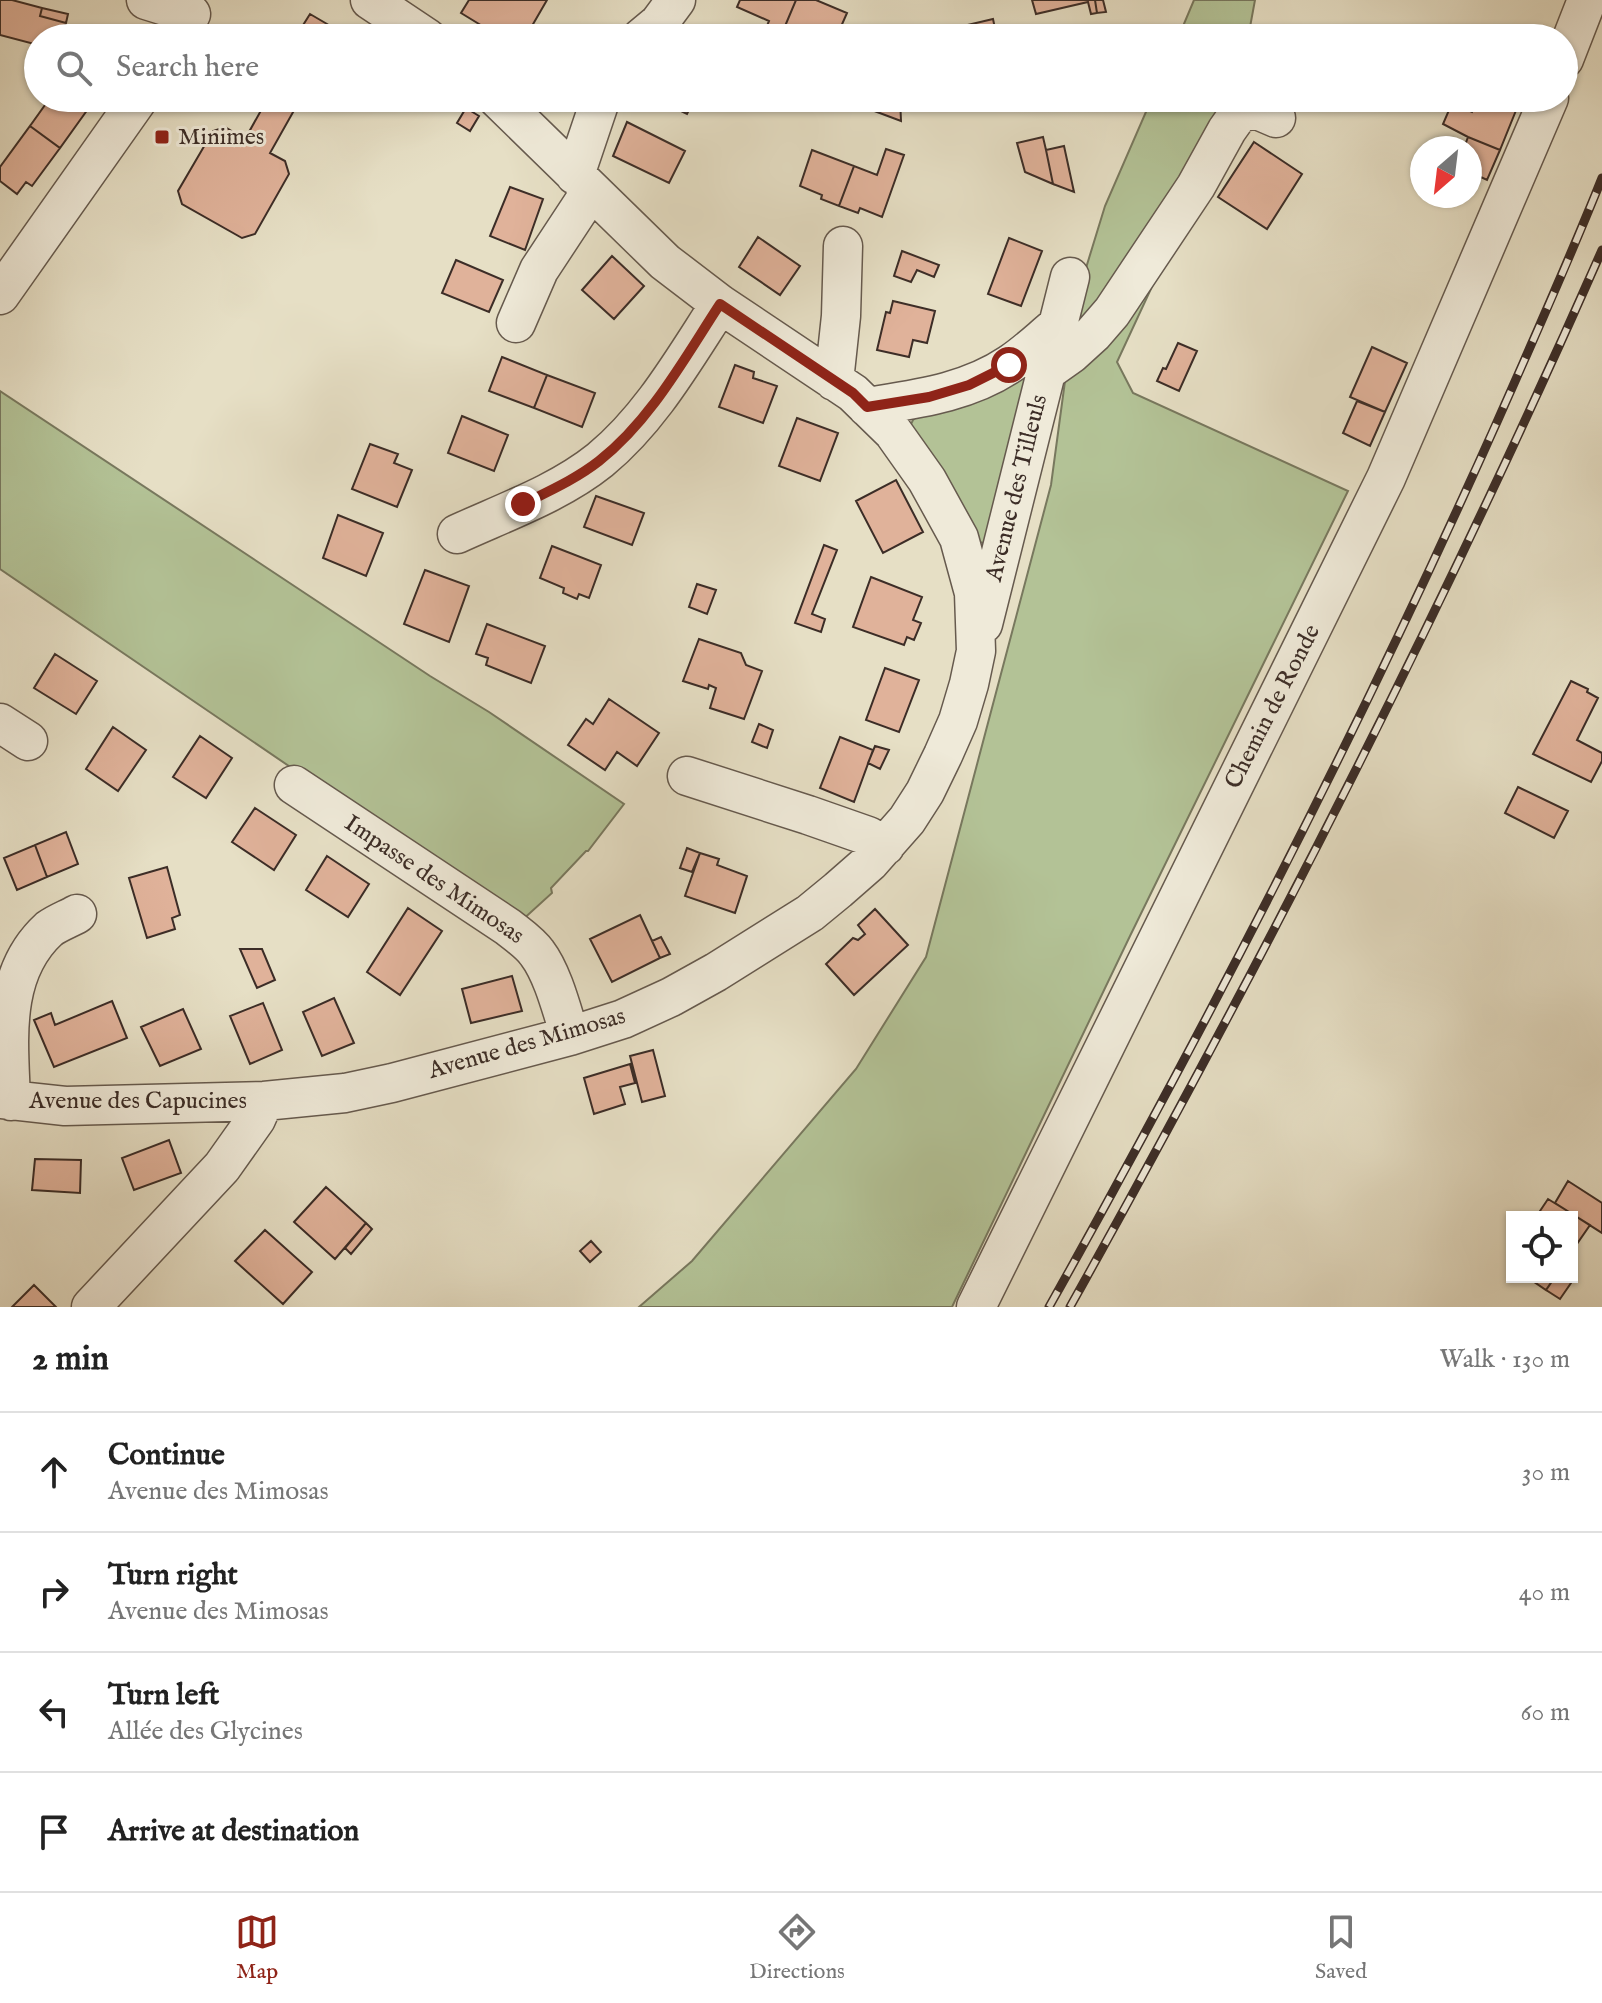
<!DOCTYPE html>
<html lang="en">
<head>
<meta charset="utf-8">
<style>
	body { margin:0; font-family:"IM FELL English",serif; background:#f6f6f6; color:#222 }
	.controls { position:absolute; right:24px; bottom:24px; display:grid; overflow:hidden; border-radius:0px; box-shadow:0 2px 6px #0004 }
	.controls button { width:72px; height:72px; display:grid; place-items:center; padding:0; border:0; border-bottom:2px solid #e0e0e0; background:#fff; color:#222; font:40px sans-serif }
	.compass { position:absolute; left:1410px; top:136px; width:72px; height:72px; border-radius:50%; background:#fff; box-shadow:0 2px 6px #0004; rotate:208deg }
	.stop { position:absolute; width:24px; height:24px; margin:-18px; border:6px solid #8f2418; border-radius:50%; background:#fff }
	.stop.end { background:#8f2418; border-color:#fff; box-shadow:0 2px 8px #0008 }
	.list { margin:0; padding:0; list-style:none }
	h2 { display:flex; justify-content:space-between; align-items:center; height:104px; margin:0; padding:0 32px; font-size:34px }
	h2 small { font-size:26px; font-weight:400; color:#767676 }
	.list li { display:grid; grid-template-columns:52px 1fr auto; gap:24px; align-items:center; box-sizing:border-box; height:120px; padding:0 32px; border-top:2px solid #e0e0e0 }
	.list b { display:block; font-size:30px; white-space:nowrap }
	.list p { margin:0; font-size:26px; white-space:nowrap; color:#767676 }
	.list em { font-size:26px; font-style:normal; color:#767676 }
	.icon { flex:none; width:44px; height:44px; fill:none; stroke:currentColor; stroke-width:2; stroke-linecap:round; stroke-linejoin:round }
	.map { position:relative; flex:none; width:1602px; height:1307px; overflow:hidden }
	.search { position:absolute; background:#fff; box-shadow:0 2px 6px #0004; left:24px; right:24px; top:24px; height:88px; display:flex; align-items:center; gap:20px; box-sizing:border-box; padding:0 28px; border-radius:44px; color:#767676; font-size:30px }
	.sheet { height:584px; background:#fff }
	nav { display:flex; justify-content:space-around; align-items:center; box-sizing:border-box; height:112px; border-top:2px solid #e0e0e0; background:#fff; font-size:22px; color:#767676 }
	nav a { display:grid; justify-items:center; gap:4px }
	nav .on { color:#8f2418 }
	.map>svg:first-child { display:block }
	.green { fill:#b3c296; stroke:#78785e; stroke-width:2 }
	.building { fill:#e0b29a; stroke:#3c2d27; stroke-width:2 }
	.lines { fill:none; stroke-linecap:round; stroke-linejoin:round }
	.minor-casing { stroke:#665a4e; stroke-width:41 }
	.minor { stroke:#efead9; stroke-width:38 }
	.rail-casing { stroke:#3c2d27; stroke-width:9 }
	.rail { stroke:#efead9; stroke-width:6; stroke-dasharray:18; stroke-linecap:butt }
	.route { stroke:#8f2418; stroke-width:10 }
	.poi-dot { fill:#8f2418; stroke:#efead9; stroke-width:3 }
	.labels { text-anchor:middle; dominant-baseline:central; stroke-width:6; stroke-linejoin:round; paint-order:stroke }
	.poi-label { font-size:24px; fill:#3c2d27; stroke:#efead9; text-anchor:start }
	.street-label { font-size:24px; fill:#3c2d27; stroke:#efead9 }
</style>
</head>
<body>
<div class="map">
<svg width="1602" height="1307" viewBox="0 0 1602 1307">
	<rect width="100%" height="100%" fill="#e6dfc5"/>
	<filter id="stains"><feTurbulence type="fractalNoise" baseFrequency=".0025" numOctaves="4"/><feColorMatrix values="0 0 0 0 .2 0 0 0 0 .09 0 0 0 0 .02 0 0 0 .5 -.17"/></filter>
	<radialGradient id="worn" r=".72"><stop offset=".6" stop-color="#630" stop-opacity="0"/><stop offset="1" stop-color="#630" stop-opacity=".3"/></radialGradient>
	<!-- green -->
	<path class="green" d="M1194 0H1255L1248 38H1178Z
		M1152 98H1235L1175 237 1117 362 1133 393 1348 491 1130 936 952 1307H639L692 1261 856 1069 926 957 1051 485 1065 381 1082 281 1105 206Z
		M1020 376 1028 381 988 540 983 543 976 541 910 426 913 420 918 415Z
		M0 391 430 676 489 712 624 804 588 851H586L551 888 552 893 519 923 0 569Z"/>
	<!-- building -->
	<path class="building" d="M0 0H12L42 8 40 16 66 23 62 38H38V45L0 35Z
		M469 0H547L525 38H502L461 13Z
		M740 0H796L780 38H746L748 32 762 38 769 21 737 7Z
		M796 0H816L847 13 836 38H813L795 31 792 38H780Z
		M1032 0H1095L1097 13 1091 14 1088 2 1036 14Z
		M1095 0H1103L1106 12 1097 13Z
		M42 8 68 14 66 23 40 16Z
		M310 14 339 31 335 38H302L305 33 300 30Z
		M993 19 997 38H943L942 31Z
		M942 31 943 38H907Z
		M50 98H86L82 104 88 109 60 148 30 126Z
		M268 98H301L270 153 285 161 289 174 255 234 242 238 182 204 178 191 213 131 225 127 245 139Z
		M654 98H695L687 114Z
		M844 98H869V109Z
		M869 98H900L901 121 869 109Z
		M1479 98H1521L1500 150 1468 137 1443 124 1452 103 1472 112Z
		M466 108 479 116 470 131 457 123Z
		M627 122 685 151 669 183 613 156Z
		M30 126 60 148 32 186 26 182 17 194 0 181V167Z
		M1043 137 1046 150 1053 184 1025 172 1017 143Z
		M1468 137 1500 150 1487 180 1470 172V148H1464Z
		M1254 142 1302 174 1267 229 1218 197Z
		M1064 146 1074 192 1053 184 1046 150Z
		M886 149 904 155 882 217 860 208 858 213 839 206 854 166 877 175Z
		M812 150 854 166 839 206 821 199 822 195 800 186Z
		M510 187 543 199 525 250 490 236Z
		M758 237 800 266 780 295 739 267Z
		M1009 238 1042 251 1021 306 988 294Z
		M902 251 939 265 934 277 917 270 911 282 894 276Z
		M612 256 644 286 614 319 582 290Z
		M456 260 503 280 489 312 442 293Z
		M893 301 935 311 927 343 913 340 909 357 877 350 886 312 890 313Z
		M1178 343 1197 351 1179 391 1157 381 1163 368 1166 369Z
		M1372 347 1407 363 1385 412 1350 397Z
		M502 357 547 375 534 408 489 391Z
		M735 365 754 372 753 378 777 386 763 423 719 407Z
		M547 375 595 393 582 427 534 408Z
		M1357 401 1385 412 1370 446 1343 433Z
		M462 416 508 435 494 471 448 453Z
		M797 418 838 433 820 481 779 466Z
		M370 444 398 454 394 463 412 470 397 507 352 489Z
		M896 480 923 532 883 553 856 501Z
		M596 496 644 513 632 545 584 527Z
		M338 515 383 533 366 576 323 558Z
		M824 545 837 550 812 614 825 619 821 632 795 623Z
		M552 546 601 565 589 598 579 594 577 599 563 593 564 588 540 578Z
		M425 570 469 586 449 642 404 624Z
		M871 577 922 597 913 620 921 623 914 640 907 637 904 645 853 627Z
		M697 584 716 590 707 614 689 607Z
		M487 624 545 646 531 683 486 665 488 658 476 654Z
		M699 639 741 653 746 665 762 671 744 719 710 708 716 688 709 685 708 689 683 681Z
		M55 654 97 681 76 714 34 688Z
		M885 668 919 680 899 732 866 720Z
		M1571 681 1588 689 1587 692 1598 698 1577 740 1602 753V761L1591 782 1533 754Z
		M609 699 659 733 637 766 617 752 605 770 568 745 586 719 593 724Z
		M759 724 773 730 767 748 752 742Z
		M113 727 146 750 118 791 86 769Z
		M200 736 232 758 206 798 173 777Z
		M840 737 873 750 854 802 820 788Z
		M875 746 889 750 880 769 868 763Z
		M1518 787 1568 811 1554 838 1505 813Z
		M255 808 296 835 274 870 232 842Z
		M66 832 78 864 47 877 35 845Z
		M35 845 47 877 17 890 4 858Z
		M687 848 700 853 692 872 680 868Z
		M700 853 719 859 717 865 747 876 735 913 685 896Z
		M327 856 369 884 348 917 306 890Z
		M167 867 180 915 172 918 175 929 147 938 129 878Z
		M408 908 442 931 400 995 367 972Z
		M875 909 908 945 854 995 826 964 853 938 858 940 865 934 858 925Z
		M640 915 660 958 612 982 590 939Z
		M661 937 670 954 660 958 652 941Z
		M240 949H262L275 980 257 988Z
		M512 976 522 1011 471 1023 462 989Z
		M334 998 354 1043 322 1056 303 1012Z
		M112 1001 127 1038 54 1067 34 1020 51 1013 55 1025Z
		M263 1003 282 1050 250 1064 230 1016Z
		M183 1009 201 1049 160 1066 141 1027Z
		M653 1050 665 1096 642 1102 630 1056Z
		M630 1064 635 1083 620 1087 625 1104 594 1114 584 1078Z
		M169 1140 181 1173 134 1190 122 1158Z
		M35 1159 81 1160 80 1193 32 1190Z
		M1568 1181 1602 1203V1233L1555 1203Z
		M326 1187 366 1223 335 1259 294 1222Z
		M1548 1199 1590 1225 1572 1251V1217H1536Z
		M366 1223 372 1229 351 1254 345 1248Z
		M265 1230 312 1272 283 1304 235 1261Z
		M591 1241 601 1252 590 1262 580 1251Z
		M1527 1277H1555L1546 1290Z
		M1555 1277H1570L1571 1283 1560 1299 1546 1290Z
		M34 1285 56 1307H12Z"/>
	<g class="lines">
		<!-- minor casing -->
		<g class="minor-casing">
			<path id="minor" d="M146 0 191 14
				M370 0 427 38
				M641 38 659 23 676 0
				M1564 59 1587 0
				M575 175 601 98
				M0 295 139 98
				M516 323 539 270 591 191
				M1047 371 1071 354 1093 334 1112 312 1196 186 1227 130 1239 113 1255 109 1276 118
				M834 381 841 316 843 246
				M867 407C916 399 967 393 1010 364 1027 353 1042 338 1058 325
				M457 534C505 512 559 493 600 460 651 418 684 359 720 304
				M983 624 1070 277
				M0 723 28 741
				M687 776 808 815 868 836 885 846
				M294 785 508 927C518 935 530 943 537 953 553 974 562 1011 570 1036
				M0 1099 65 1106 264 1101 345 1093 392 1083 570 1036 623 1019 671 997 716 972 810 913 838 890 870 862 907 820 925 792 943 755 958 721 969 684 976 651 974 593 959 538 927 480 893 432 853 393 720 304 665 262 497 98
				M11 1101C9 1041 0 974 49 929 57 923 68 919 77 914
				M91 1307 222 1167 256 1119 264 1101
				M976 1307 1386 478 1549 98"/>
		</g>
		<!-- minor -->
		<use href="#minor" class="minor"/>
		<!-- rail casing -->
		<g class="rail-casing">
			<path id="rail" d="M1049 1307C1211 1018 1362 724 1497 422 1533 341 1569 260 1602 178
				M1070 1307C1262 963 1443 611 1602 250"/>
		</g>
		<!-- rail -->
		<use href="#rail" class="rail"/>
	</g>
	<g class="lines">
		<!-- route -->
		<path class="route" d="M523 504C549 491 576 479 599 461 651 420 684 359 720 304L853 393 867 407 929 397 969 385 1009 365"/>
	</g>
	<!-- markers -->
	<rect class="poi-dot" x="154" y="129" width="16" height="16" rx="4"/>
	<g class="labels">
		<!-- poi labels -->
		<g class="poi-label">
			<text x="178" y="137">Minimes</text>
		</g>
		<!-- street labels -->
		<g class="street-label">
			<text transform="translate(1017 488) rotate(-76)">Avenue des Tilleuls</text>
			<text transform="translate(1273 707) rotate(-63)">Chemin de Ronde</text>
			<text transform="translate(434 880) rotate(34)">Impasse des Mimosas</text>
			<text transform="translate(527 1044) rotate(-16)">Avenue des Mimosas</text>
			<text x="138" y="1101">Avenue des Capucines</text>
		</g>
	</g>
	<rect width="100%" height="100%" filter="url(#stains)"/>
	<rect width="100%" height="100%" fill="url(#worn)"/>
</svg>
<div class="controls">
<button><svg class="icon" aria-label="locate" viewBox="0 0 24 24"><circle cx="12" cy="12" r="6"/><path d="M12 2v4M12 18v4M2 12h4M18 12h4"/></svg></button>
</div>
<svg class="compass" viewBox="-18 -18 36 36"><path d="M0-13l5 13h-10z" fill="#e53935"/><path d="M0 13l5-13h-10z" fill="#767676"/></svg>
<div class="stop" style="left:1009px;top:365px"></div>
<div class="stop end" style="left:523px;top:504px"></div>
<div class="search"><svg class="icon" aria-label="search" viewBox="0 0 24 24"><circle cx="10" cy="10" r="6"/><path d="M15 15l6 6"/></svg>Search here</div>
</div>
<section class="sheet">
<h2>2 min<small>Walk · 130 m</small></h2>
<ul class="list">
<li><svg class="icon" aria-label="ahead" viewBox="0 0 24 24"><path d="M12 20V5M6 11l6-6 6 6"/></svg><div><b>Continue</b><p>Avenue des Mimosas</p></div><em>30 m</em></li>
<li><svg class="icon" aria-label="right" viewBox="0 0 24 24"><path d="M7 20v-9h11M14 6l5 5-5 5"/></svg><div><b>Turn right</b><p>Avenue des Mimosas</p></div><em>40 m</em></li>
<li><svg class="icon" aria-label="left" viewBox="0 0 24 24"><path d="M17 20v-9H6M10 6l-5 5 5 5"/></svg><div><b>Turn left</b><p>Allée des Glycines</p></div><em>60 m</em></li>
<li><svg class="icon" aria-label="arrive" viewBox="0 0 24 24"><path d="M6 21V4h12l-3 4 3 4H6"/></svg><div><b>Arrive at destination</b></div></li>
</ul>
</section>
<nav>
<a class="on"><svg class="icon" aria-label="map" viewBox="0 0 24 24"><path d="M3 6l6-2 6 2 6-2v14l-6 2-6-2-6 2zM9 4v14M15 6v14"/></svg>Map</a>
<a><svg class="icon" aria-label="directions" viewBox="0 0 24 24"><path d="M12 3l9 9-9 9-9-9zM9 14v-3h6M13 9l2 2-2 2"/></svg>Directions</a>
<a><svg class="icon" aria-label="saved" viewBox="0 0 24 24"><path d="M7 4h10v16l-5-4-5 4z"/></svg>Saved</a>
</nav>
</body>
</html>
